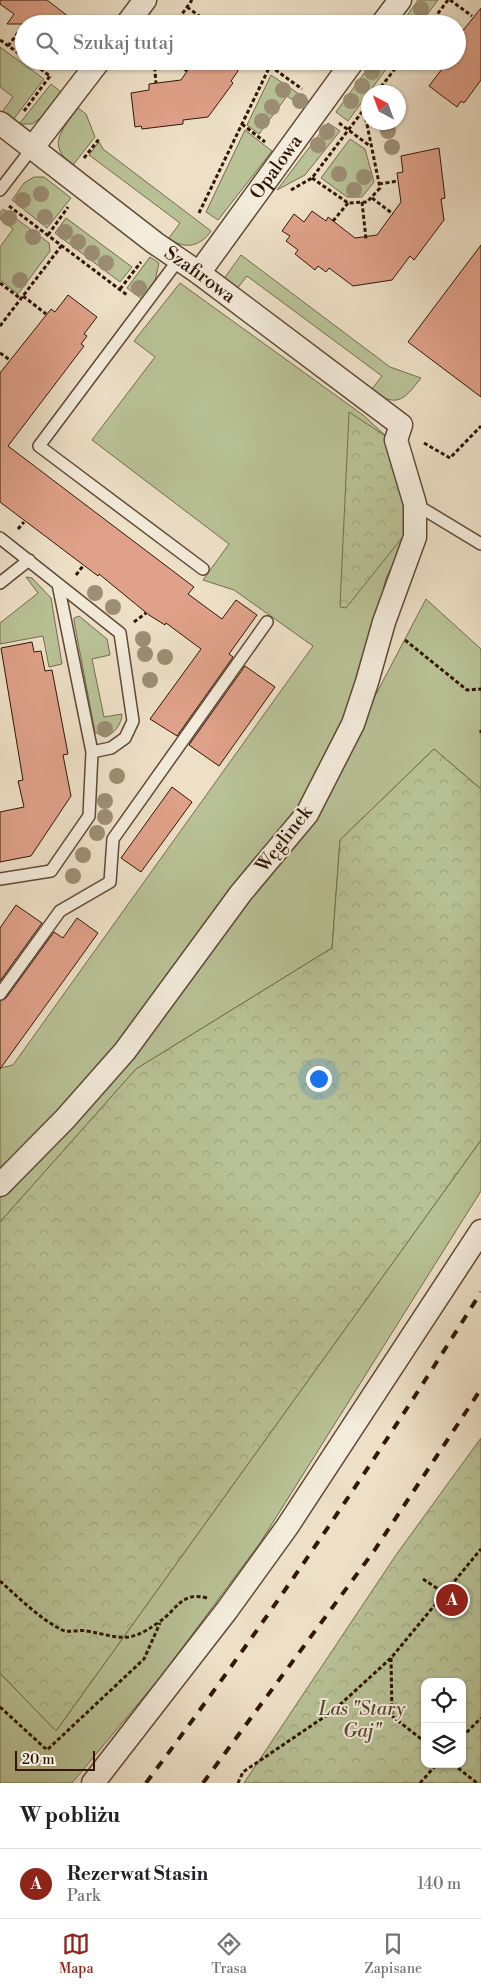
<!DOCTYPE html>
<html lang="pl">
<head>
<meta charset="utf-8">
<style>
	body { margin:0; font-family:"Libre Bodoni",serif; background:#f6f6f6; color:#202124 }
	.controls { position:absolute; right:15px; bottom:15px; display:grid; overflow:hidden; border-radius:10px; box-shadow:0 1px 4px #0004 }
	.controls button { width:45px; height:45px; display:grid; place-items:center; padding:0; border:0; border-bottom:1px solid #e0e0e0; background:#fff; color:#202124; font:25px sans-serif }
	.compass { position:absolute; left:361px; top:85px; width:45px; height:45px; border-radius:50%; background:#fff; box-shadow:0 1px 4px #0004; rotate:319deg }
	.scale { position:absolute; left:15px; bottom:12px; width:80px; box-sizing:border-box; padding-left:5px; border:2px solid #311704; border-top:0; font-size:14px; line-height:18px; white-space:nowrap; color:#311704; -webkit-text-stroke:4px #f3ebdb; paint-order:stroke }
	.you { position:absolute; left:318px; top:1078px; width:18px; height:18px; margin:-12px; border:4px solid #fff; border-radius:50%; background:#1a73e8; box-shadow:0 0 0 8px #1a73e833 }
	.badge { display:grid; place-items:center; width:32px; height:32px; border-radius:50%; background:#8f2418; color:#fff; font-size:16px; font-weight:700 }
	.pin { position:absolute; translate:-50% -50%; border:2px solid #fff; box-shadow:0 1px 5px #0006 }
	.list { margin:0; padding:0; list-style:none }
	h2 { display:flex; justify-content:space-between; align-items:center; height:65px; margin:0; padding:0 20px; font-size:21px }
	h2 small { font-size:16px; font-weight:400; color:#757577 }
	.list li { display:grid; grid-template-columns:32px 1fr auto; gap:15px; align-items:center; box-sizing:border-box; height:70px; padding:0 20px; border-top:1px solid #e0e0e0 }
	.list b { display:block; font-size:19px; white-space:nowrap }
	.list p { margin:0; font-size:16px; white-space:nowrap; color:#757577 }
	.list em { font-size:16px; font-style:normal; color:#757577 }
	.icon { flex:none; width:28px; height:28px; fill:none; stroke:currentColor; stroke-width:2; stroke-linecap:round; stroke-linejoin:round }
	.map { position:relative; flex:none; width:481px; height:1783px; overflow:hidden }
	.search { position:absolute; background:#fff; box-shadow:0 1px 4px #0004; left:15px; right:15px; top:15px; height:55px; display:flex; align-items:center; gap:12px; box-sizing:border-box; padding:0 18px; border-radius:28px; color:#757577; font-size:19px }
	.sheet { height:135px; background:#fff }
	nav { display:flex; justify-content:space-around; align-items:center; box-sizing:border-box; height:70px; border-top:1px solid #e0e0e0; background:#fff; font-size:14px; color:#757577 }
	nav a { display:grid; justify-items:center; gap:2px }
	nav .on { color:#8f2418 }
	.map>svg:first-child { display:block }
	.green { fill:#b8c296; stroke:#746c4d }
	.forest { fill:url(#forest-crowns); stroke:#746c4d; fill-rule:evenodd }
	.building { fill:#dfa189; stroke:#311704 }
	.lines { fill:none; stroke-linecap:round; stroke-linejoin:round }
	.service-casing { stroke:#604935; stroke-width:14 }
	.minor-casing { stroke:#604935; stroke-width:25 }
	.path { stroke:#311704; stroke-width:3; stroke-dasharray:4 2.5; stroke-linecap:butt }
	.service { stroke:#f3ebdb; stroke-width:11 }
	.minor { stroke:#f3ebdb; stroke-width:22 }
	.rail { stroke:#311704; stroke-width:4; stroke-dasharray:9 9; stroke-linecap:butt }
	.tree { fill:#9c8e74 }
	.labels { text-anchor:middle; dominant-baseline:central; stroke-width:4; stroke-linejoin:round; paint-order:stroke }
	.street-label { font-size:19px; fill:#311704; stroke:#f3ebdb }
	.park-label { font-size:19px; font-style:italic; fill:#5a4a30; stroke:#f3ebdb }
</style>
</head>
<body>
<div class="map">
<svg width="481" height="1783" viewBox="0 0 481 1783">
	<defs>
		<pattern id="forest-crowns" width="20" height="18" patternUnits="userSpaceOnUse" patternTransform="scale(1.25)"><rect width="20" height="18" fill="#b8c296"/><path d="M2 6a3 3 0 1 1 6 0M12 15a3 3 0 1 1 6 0" fill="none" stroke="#9fa680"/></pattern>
	</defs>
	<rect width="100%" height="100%" fill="#ede0c7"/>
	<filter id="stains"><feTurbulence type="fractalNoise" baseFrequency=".004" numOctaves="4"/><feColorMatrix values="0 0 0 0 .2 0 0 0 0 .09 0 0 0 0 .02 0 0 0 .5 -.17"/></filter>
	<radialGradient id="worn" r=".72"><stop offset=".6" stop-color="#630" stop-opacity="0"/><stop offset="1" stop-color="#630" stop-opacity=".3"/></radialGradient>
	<!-- green -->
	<path class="green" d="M418 0H438L420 24H401Z
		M0 47 44 79 13 120 2 112 13 97 0 87Z
		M373 61H392L348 121 336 112Z
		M271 75 308 100 303 107 287 96 259 134 247 125Z
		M51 84 61 92 45 115 32 124H19Z
		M78 108 86 114 95 137 73 165C45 145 63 129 78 108Z
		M328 123 340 131 305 175 277 190Z
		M245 130 272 151 218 220 206 212Z
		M350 139 365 149 374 182 362 197H347L321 178Z
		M99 142 103 149 211 231C200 247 184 250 169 238L180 223 89 155Z
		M34 177H44L71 198 47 228 12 200 24 183Z
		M3 209 49 243 50 251 18 294 0 280V247L13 229 0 219V213Z
		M66 218 132 267 120 282 55 233Z
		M241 255 390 367 421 378C403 401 397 408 371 390L382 376 247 276 236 290 223 280Z
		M150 257 159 263 155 281 142 299 127 288Z
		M180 283 363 415 387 437 414 523 386 578 361 683 309 812 373 700 426 599 481 649V789L434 749 340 840 332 948 136 1069 0 1222V1068L13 1065 313 646 234 590 203 580 229 544 92 440 155 357 134 341Z
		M26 577 32 578 51 598 62 664 49 667 43 636 0 644V623L38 593Z
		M79 616 107 639 110 655 92 659 104 717 122 714C122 724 114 734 105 737L95 732 74 621V618Z
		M481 1140V1191L260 1543 162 1675 72 1783H0V1673L56 1731Z"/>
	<!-- forest -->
	<path class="forest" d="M349 412 387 437 414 523 346 608 340 607Z
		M434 749 481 789V1140L56 1731 0 1673V1222L136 1069 332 948 340 840Z
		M481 1438V1783H244L396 1555ZM425 1682H462V1764H425Z"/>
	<!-- building -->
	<path class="building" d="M0 0H47L78 24H7L14 14 0 4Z
		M481 8V80L464 103 461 101 457 107 429 86 448 61H457V38Z
		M194 61H224L238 71 231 81 233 83 208 117 183 120V124L142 129 141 126 135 127 131 93 149 90V84L181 80Z
		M439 148 445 198 441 199 444 220 414 260 410 256 392 280 353 286 329 268 326 272 318 266 315 270 295 254 298 250 286 241 290 236 282 231 294 214 304 222 312 211 326 221 328 217 355 238 377 235 401 202 397 173 403 172 401 156Z
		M481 245V397L408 342Z
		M68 295 97 317 84 334 87 336 81 344 84 346 8 446 194 587 188 594 222 619 236 600 257 615 229 654 233 657 177 736 150 719 201 649 166 623 165 625 149 615 99 574 98 576 0 502V373L51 309 55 312Z
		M32 642 34 652 41 651 45 671 52 670 68 754 63 755 71 796 31 856 0 862V812L24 807 18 781 23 780 1 648Z
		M245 666 275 687 219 766 189 745Z
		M172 787 192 802 141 872 121 858Z
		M16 905 42 923 0 981V928Z
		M77 918 98 933 0 1069V1001L6 998 54 932 63 938Z"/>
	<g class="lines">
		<!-- service casing -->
		<g class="service-casing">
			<path id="service" d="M0 190 33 147
				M179 259 39 446 203 569
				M415 504 481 544
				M0 538 120 633 133 721 125 738 111 748 92 752
				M0 583 29 560
				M0 879 51 871 89 816 92 752 58 584
				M0 994 60 911 110 882 113 839 267 622"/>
		</g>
		<!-- minor casing -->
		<g class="minor-casing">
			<g id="minor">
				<path d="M127 24 145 0"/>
				<path d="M382 24 400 0"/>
				<path id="s1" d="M0 123 155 243 199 273 401 425 396 440 415 504V537L384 622 367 682 353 724 307 814 241 893 125 1051 65 1119 0 1185"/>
				<path d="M33 147 99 61"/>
				<path id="s2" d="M199 273 353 61"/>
				<path d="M93 1783 227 1610 287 1527 481 1231"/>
			</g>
		</g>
		<!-- path -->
		<path class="path" d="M450 0 472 16
			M187 7 210 24
			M175 24 192 0
			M430 24 448 0
			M0 40 24 57
			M8 46 23 26
			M30 61 51 77
			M154 61 156 83
			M174 61 187 71
			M270 66 302 89
			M377 92 401 61
			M24 111 50 76
			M339 123 370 146
			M242 124 265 142
			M84 158 99 139
			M312 178 348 203 367 202 380 188 364 110
			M379 184 398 181
			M291 190 312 178 368 104
			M372 198 393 214
			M362 202 366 239
			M9 206 127 295
			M199 213 270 66 263 61
			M333 221 348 203
			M48 235 68 207
			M0 283 21 299
			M120 289 141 262
			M23 296 46 314
			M0 326 62 245
			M0 353 10 360
			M424 443 450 458 481 426
			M18 529 24 522
			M76 575 83 566
			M134 622 146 613
			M405 640 467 690 481 689
			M481 730V733
			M423 1579 464 1606
			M0 1581C19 1598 38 1617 60 1629 68 1634 79 1629 87 1631 121 1637 127 1645 159 1622 177 1610 181 1591 207 1598
			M391 1658 392 1716 425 1742
			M0 1707 47 1750 144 1659 160 1623
			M462 1737 481 1718
			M453 1764 477 1783
			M238 1783 243 1772 333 1711 391 1658 481 1549
			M420 1783 437 1764"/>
		<!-- service -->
		<use href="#service" class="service"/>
		<!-- minor -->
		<use href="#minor" class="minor"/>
		<!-- rail -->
		<path class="rail" d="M146 1783C265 1624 376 1460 481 1292
			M203 1783 374 1551 481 1389"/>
	</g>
	<!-- trees -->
	<g class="tree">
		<circle cx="421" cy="9" r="8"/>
		<circle cx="372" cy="72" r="8"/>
		<circle cx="362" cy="86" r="8"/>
		<circle cx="283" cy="90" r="8"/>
		<circle cx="300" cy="101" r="8"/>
		<circle cx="351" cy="101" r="8"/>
		<circle cx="272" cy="107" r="8"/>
		<circle cx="262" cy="121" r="8"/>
		<circle cx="388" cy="131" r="8"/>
		<circle cx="327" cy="132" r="8"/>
		<circle cx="318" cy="145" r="8"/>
		<circle cx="392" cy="147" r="8"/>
		<circle cx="339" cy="174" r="8"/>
		<circle cx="364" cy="177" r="8"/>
		<circle cx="354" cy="190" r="8"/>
		<circle cx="41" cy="194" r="8"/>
		<circle cx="23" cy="200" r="8"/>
		<circle cx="45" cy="217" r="8"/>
		<circle cx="9" cy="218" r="8"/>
		<circle cx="65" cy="232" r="8"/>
		<circle cx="33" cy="237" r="8"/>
		<circle cx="78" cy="242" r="8"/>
		<circle cx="92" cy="253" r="8"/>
		<circle cx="106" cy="263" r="8"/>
		<circle cx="20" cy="280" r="8"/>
		<circle cx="139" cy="288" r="8"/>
		<circle cx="95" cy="593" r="8"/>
		<circle cx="113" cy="607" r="8"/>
		<circle cx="143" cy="639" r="8"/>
		<circle cx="145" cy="654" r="8"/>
		<circle cx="165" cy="657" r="8"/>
		<circle cx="150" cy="680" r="8"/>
		<circle cx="105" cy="729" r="8"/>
		<circle cx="117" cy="776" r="8"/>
		<circle cx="105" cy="801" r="8"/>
		<circle cx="105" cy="817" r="8"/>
		<circle cx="97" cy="833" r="8"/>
		<circle cx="83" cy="855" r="8"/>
		<circle cx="73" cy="876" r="8"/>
	</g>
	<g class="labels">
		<!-- street labels -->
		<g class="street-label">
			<text stroke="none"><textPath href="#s2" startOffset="131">Opalowa</textPath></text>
			<text stroke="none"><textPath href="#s1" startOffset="251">Szafirowa</textPath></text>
			<text transform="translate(284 839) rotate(-52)">Węglinek</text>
		</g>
		<!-- park labels -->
		<g class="park-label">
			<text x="362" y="1709">Las "Stary<tspan x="362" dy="22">Gaj"</tspan></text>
		</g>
	</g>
	<rect width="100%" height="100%" filter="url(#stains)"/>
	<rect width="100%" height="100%" fill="url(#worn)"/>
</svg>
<div class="controls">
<button><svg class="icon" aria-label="locate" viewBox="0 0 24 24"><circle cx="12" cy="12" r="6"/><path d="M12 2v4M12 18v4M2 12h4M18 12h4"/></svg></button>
<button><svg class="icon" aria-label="layers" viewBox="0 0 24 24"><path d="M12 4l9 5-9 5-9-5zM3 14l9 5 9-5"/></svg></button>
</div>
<svg class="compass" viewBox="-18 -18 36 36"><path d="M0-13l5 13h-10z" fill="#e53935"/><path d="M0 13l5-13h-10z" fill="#757577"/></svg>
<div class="scale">20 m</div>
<div class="you"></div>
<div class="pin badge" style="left:452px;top:1600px">A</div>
<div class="search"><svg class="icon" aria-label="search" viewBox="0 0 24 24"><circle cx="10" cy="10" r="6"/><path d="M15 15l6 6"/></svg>Szukaj tutaj</div>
</div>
<section class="sheet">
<h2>W pobliżu<small></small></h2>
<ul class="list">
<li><span class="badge">A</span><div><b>Rezerwat Stasin</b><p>Park</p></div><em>140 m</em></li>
</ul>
</section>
<nav>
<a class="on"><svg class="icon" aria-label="map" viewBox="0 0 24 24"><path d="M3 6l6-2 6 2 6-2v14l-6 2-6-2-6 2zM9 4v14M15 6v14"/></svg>Mapa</a>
<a><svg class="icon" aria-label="directions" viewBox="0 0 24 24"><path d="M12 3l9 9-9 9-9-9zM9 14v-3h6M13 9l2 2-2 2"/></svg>Trasa</a>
<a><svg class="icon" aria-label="saved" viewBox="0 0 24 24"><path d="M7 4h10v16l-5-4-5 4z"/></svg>Zapisane</a>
</nav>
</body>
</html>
